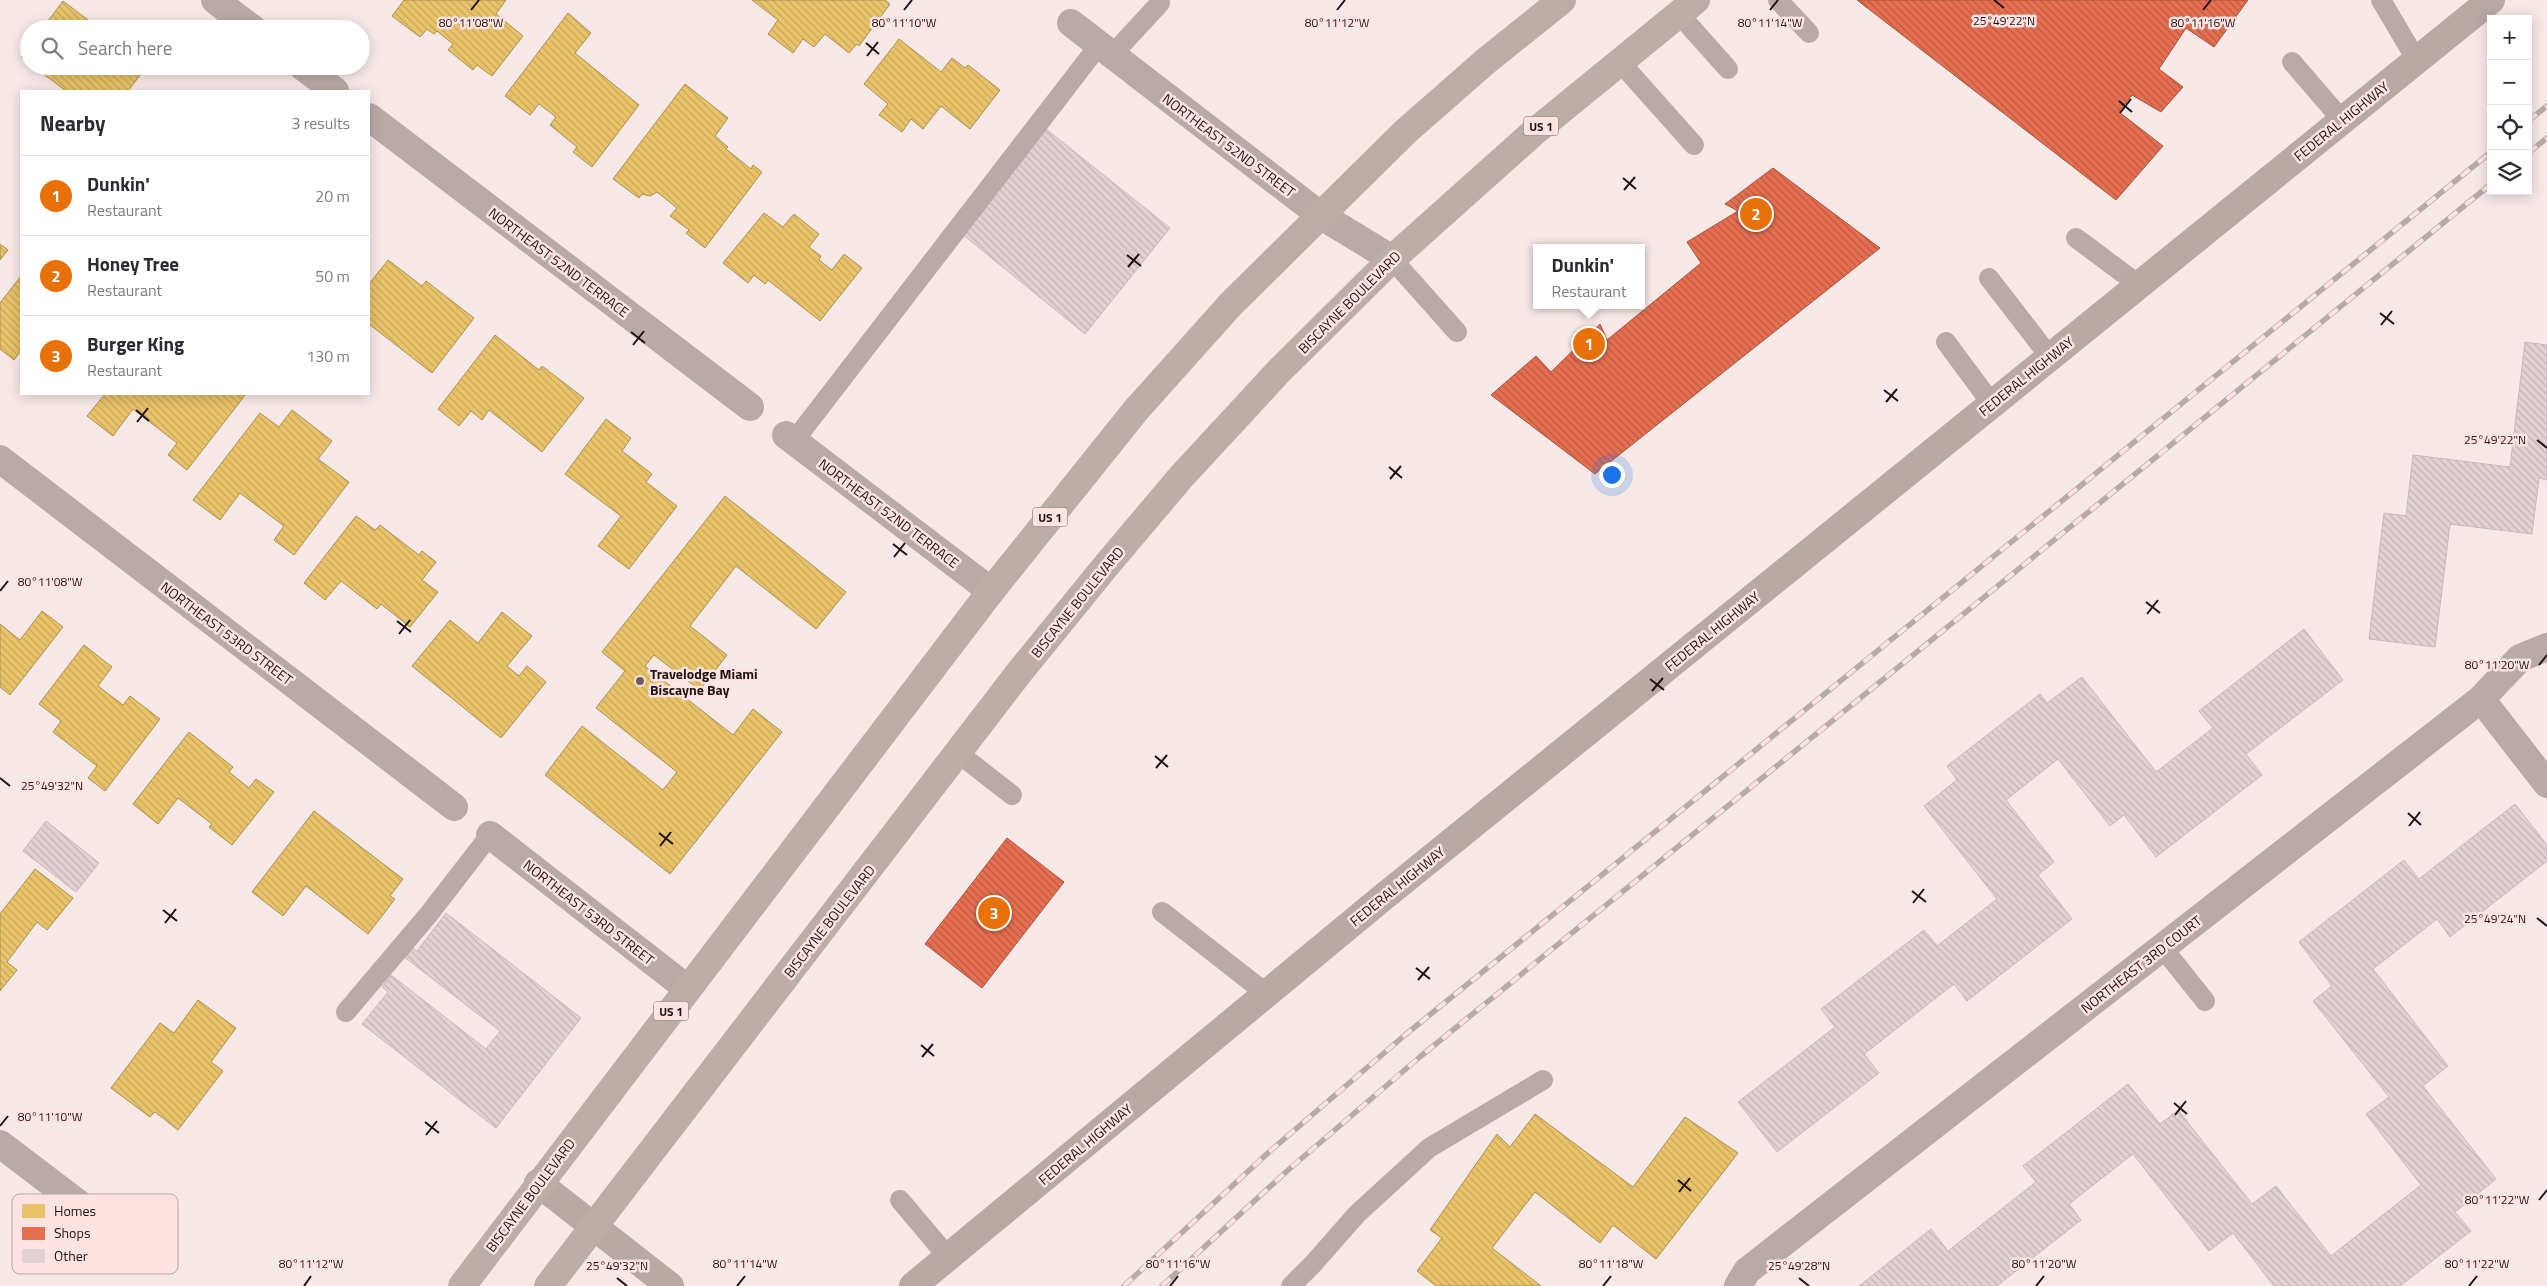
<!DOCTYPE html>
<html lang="en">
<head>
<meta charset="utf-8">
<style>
	body { margin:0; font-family:"Titillium Web",sans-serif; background:#f7f7f7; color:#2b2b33 }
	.controls { position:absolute; right:15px; top:15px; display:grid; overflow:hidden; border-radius:0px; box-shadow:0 2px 12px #0003 }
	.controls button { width:45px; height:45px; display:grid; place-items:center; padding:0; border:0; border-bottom:1px solid #e1e1e2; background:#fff; color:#2b2b33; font:25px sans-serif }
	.you { position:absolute; left:1611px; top:474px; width:18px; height:18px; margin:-12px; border:4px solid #fff; border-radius:50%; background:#1a73e8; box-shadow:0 0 0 8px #1a73e833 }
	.badge { display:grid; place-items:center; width:32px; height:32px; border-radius:50%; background:#6b5d5d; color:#fff; font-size:16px; font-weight:700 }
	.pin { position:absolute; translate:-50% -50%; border:2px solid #fff; box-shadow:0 1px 5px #0006 }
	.popup { position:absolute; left:1533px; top:244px; width:112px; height:65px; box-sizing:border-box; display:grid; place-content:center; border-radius:0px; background:#fff; filter:drop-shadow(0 1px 4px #0005); font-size:16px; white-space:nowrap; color:#7c7c81 }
	.popup b { font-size:19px; color:#2b2b33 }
	.popup::after { content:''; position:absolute; left:50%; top:100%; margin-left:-10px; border:10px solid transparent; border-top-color:#fff }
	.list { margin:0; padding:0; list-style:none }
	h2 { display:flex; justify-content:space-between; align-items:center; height:65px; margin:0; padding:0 20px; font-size:21px }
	h2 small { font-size:16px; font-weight:400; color:#7c7c81 }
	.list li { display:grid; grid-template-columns:32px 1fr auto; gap:15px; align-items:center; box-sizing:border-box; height:80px; padding:0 20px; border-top:1px solid #e1e1e2 }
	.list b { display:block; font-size:19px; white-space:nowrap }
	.list p { margin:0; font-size:16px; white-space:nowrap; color:#7c7c81 }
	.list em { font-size:16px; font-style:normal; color:#7c7c81 }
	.icon { flex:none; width:28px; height:28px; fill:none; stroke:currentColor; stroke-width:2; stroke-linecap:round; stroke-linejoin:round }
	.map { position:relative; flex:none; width:2547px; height:1286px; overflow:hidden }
	.search { position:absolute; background:#fff; box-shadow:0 2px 12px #0003; left:20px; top:20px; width:350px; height:55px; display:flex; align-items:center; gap:12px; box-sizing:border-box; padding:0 18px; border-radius:28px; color:#7c7c81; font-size:19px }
	.panel { position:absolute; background:#fff; box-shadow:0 2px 12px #0003; left:20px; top:90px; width:350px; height:305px; border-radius:0px }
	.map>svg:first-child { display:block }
	.homes { fill:url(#homes-back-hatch); stroke:#ad8f50 }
	.shops { fill:url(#shops-back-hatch); stroke:#ab533e }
	.building { fill:url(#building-back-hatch); stroke:#c7b9bb }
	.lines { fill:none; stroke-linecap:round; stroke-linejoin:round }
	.lane { stroke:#b8aaa7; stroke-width:20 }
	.street { stroke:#b8aaa7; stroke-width:28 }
	.secondary { stroke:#b8a9a5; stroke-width:28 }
	.primary { stroke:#bcada7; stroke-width:28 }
	.rail-casing { stroke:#b7aba8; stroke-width:5.5 }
	.rail { stroke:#fde3e2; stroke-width:4; stroke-dasharray:11; stroke-linecap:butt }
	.ticks { fill:none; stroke:#201212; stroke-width:2 }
	.poi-dot { fill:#6b5d5d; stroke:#fde3e2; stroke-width:2 }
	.labels { text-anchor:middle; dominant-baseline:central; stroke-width:5; stroke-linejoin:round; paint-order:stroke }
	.shield { fill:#fde3e2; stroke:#625150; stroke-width:1 }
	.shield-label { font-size:12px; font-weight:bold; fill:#201212 }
	.street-label { font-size:14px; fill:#201212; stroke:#fde3e2 }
	.poi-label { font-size:14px; font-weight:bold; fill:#201212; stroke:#fde3e2; text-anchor:start }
	.key { fill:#fde3e2; stroke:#bba4a4; stroke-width:1 }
	.key-label { font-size:14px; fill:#201212 }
	.ticks-label { font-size:12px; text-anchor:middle; fill:#201212; stroke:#fde3e2; stroke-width:5; stroke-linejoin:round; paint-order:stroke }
</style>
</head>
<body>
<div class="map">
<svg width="2547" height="1286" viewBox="0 0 2547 1286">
	<defs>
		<pattern id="homes-back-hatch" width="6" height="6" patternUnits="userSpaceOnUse" patternTransform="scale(1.25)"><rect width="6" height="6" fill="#e9c46a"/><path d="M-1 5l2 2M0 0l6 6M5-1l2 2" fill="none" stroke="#c8a75b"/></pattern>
		<pattern id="shops-back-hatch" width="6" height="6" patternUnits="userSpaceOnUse" patternTransform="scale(1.25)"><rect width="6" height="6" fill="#e76f51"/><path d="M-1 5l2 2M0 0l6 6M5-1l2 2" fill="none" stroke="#bb5a42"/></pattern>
		<pattern id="building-back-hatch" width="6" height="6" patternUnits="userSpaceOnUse" patternTransform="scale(1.25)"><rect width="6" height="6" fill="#e2d2d5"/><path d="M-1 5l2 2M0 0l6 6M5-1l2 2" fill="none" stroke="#c2b3b6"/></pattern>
	</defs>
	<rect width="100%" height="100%" fill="#f7e9e8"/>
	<!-- homes -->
	<path class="homes" d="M404 0H506L496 14 523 36 492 76 477 65 473 70 448 50 453 44 437 31 434 34 427 29 420 37 392 16Z
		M752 0H885L890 4 859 46 857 44 849 53 825 34 814 47 803 39 793 53 768 34 778 20Z
		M63 1 100 29H42Z
		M568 13 591 33 575 53 639 105 592 167 573 152 577 147 550 125 556 117 539 104 530 115 505 96Z
		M899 39 941 72 952 58 965 68 968 65 1000 90 970 129 941 106 923 129 911 119 902 132 879 115 888 104 864 84Z
		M29 47V63L21 57Z
		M33 66H147L128 91H66Z
		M685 84 728 118 715 136 728 147 726 149 751 169 753 165 762 172 705 248 686 233 689 230 670 216 677 208 657 192 650 196 642 194 639 198 613 179Z
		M764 213 783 227 794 214 819 234 809 247 821 256 819 260 832 270 844 254 862 268 820 321 768 280 765 284 754 275 748 283 723 263Z
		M0 244 8 250 0 260Z
		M388 260 422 286 426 281 474 318 432 373 369 324V284Z
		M21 276V350L14 360 0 349V303Z
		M495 335 539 370 542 366 584 398 542 452 489 410 482 420 471 411 459 426 438 409Z
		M105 394H246L187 470 168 455 177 443 133 409 113 436 87 416Z
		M292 410 332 441 318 459 349 482 294 555 274 540 284 526 240 493 220 520 193 500 260 413 279 427Z
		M606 419 631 438 622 451 652 474 646 482 677 506 629 569 598 546 621 516 565 474Z
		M725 496 846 592 816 629 736 566 690 626 727 655 700 690 654 655 645 666 733 735 753 709 782 732 670 874 545 775 582 726 663 790 677 772 596 708 625 671 602 652Z
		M356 516 375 530 380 525 419 555 422 551 436 562 422 580 438 592 410 627 381 604 377 609 341 581 325 600 304 583Z
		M42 611 63 627 10 695 0 687V624L20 640Z
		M502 612 532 636 507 666 519 676 527 666 546 682 501 738 412 666 450 620 478 643Z
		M84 645 112 667 98 686 123 705 130 696 160 719 105 791 88 778 97 766 53 732 61 721 39 704Z
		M189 732 233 767 229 772 249 788 256 779 274 792 232 845 209 827 212 824 178 798 158 824 133 804Z
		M314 811 403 879 390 896 395 899 368 934 306 886 283 916 252 892Z
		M35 869 73 898 47 930 37 922 7 962 17 970 0 991V914Z
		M198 1000 236 1028 211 1062 223 1071 178 1130 155 1112 150 1117 111 1088 160 1023 174 1033Z
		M1535 1114 1633 1187 1685 1117 1738 1153 1656 1259 1613 1225 1600 1243 1535 1192 1492 1248 1541 1286H1436L1417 1271 1442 1238 1430 1230 1497 1134 1510 1147Z"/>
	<!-- shops -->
	<path class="shops" d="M1857 0H2248L2214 47 2186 28 2159 69 2183 87 2161 112 2132 95 2119 112 2163 146 2116 200Z
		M1773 168 1880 248 1595 474 1491 395 1536 356 1551 372 1600 324 1607 340 1701 263 1687 242 1738 211 1725 204Z
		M1007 838 1064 882 982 988 925 944Z"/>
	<!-- building -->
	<path class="building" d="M1046 129 1170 228 1085 334 962 234Z
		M2525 342 2547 345V480L2539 478 2532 534 2450 524 2435 647 2369 639 2384 513 2406 516 2413 455 2510 467Z
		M2304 629 2343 680 2246 754 2262 775 2156 857 2124 815 2110 826 2058 759 2006 800 2054 862 2038 875 2072 919 1967 1001 1954 984 1864 1054 1879 1073 1777 1152 1738 1102 1835 1027 1821 1009 1924 930 1937 946 1997 899 1924 806 1957 780 1947 766 2040 694 2047 703 2082 677 2156 772 2213 728 2199 711Z
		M2515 804 2547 845V861L2450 937 2437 919 2373 969 2448 1066 2423 1086 2496 1179 2455 1212 2471 1231 2400 1286H2274L2233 1233 2209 1251 2133 1154 2069 1204 2081 1220 1997 1286H1859L1931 1229 1948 1251 2036 1182 2023 1166 2128 1084 2160 1124 2178 1110 2252 1204 2276 1186 2331 1256 2421 1185 2366 1114 2389 1097 2313 1001 2332 986 2299 942 2404 860 2419 879Z
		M46 821 99 863 76 892 23 851Z
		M446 913 581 1018 496 1128 362 1024 388 992 382 987 391 975 486 1049 500 1031 403 956 410 946 417 951Z"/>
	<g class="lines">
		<!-- lane -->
		<path class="lane" d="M1778 0 1809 33
			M2381 0 2417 61
			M1679 14 1728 69
			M1112 55 1160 3
			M1620 62 1694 145
			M2292 62 2342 120
			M2076 238 2139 285
			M1392 259 1457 332
			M1989 278 2050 357
			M1946 342 1992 404
			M794 441 1099 45
			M958 753 1012 795
			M1162 912 1267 994
			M2162 947 2205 1001
			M346 1012 429 914 490 835
			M900 1200 948 1257
			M1291 1286 1313 1264 1357 1214 1429 1148 1543 1080"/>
		<!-- street -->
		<path class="street" d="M215 0 253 29
			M1071 23 1320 215 1392 259
			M302 66 335 91
			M369 117 750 407
			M786 435 991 591
			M0 459 454 807
			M2481 699 2547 784
			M490 835 688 989
			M0 1144 150 1258
			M1738 1286 1747 1271 2481 699 2520 658 2547 647"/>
		<!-- secondary -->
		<path class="secondary" d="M538 1183 670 1286
			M913 1286 1381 899 2491 0"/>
		<!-- primary -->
		<path class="primary" d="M462 1286 991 591 1136 410 1230 305 1405 132 1486 61 1562 0
			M548 1286 1018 674 1105 567 1181 477 1279 371 1392 259 1533 133 1696 0"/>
		<!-- rail casing -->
		<g class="rail-casing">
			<path id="rail" d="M2528 121 2547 106
				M2528 153 2547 138
				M1124 1286 1269 1152 1405 1035 2491 152
				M1162 1286 1287 1171 1421 1056 2491 184"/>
		</g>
		<!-- rail -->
		<use href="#rail" class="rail"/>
	</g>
	<!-- ticks -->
	<path class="ticks" d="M1994 0 2004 8M471 10 479 0M904 10 912 0M1337 10 1345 0M1770 10 1778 0M2203 10 2211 0M866 43 879 54M867 56 878 42M2119 101 2132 112M2120 113 2131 99M1623 178 1636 189M1624 190 1635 177M1127 255 1141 266M1128 267 1139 254M2380 313 2394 324M2381 325 2392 311M631 332 645 343M633 345 644 331M1884 390 1898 401M1886 402 1897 389M136 410 149 421M137 422 148 408M2537 440 2547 448M1389 467 1402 478M1390 479 1401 466M893 544 907 555M894 557 905 543M0 591 8 581M2146 602 2160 613M2147 614 2158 600M397 621 411 632M399 634 410 620M2539 665 2547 655M1650 679 1664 690M1652 691 1663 678M1155 756 1168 767M1156 768 1167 755M0 778 10 786M2408 813 2421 825M2409 826 2420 812M659 833 673 844M660 846 671 832M1912 891 1926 902M1913 903 1924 889M163 910 177 921M2537 918 2547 926M165 923 176 909M1416 968 1430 979M1418 980 1429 967M921 1045 934 1056M922 1057 933 1044M2174 1103 2187 1114M2175 1115 2186 1101M425 1122 439 1133M0 1126 8 1116M426 1135 437 1121M1678 1180 1691 1191M1679 1192 1690 1178M2539 1200 2547 1190M617 1278 627 1286M1799 1278 1809 1286M304 1286 311 1276M737 1286 745 1276M1170 1286 1178 1276M1603 1286 1611 1276M2036 1286 2044 1276M2469 1286 2477 1276"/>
	<!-- markers -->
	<circle class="poi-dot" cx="640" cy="681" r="5"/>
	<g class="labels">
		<!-- shield labels -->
		<g class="shield">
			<rect x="1523.5" y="116.5" width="35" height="19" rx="4"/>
			<rect x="1032.5" y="507.5" width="35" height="19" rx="4"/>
			<rect x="653.5" y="1001.5" width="35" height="19" rx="4"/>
		</g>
		<g class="shield-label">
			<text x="1541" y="126">US 1</text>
			<text x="1050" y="517">US 1</text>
			<text x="671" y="1011">US 1</text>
		</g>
		<!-- street labels -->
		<g class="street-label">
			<text transform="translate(2341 121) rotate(-39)">FEDERAL HIGHWAY</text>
			<text transform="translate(1229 145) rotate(37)">NORTHEAST 52ND STREET</text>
			<text transform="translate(559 262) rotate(37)">NORTHEAST 52ND TERRACE</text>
			<text transform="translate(1349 302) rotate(-45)">BISCAYNE BOULEVARD</text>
			<text transform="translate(2026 376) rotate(-39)">FEDERAL HIGHWAY</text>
			<text transform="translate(889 513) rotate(37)">NORTHEAST 52ND TERRACE</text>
			<text transform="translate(1077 602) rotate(-51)">BISCAYNE BOULEVARD</text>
			<text transform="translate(1712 631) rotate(-39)">FEDERAL HIGHWAY</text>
			<text transform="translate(227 633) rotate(37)">NORTHEAST 53RD STREET</text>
			<text transform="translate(1397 886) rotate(-39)">FEDERAL HIGHWAY</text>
			<text transform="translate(589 912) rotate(38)">NORTHEAST 53RD STREET</text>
			<text transform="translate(829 921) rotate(-52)">BISCAYNE BOULEVARD</text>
			<text transform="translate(2141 964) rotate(-38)">NORTHEAST 3RD COURT</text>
			<text transform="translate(1085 1144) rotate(-40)">FEDERAL HIGHWAY</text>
			<text transform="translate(530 1195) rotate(-53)">BISCAYNE BOULEVARD</text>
		</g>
		<!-- poi labels -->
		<g class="poi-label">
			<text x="650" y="673">Travelodge Miami<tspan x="650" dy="16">Biscayne Bay</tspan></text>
		</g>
	</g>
	<!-- legend -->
	<rect x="12" y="1194" width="166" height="80" rx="8" class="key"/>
	<rect x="22" y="1204" width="23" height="14" fill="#e9c46a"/>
	<rect x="22" y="1227" width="23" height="13" fill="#e76f51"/>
	<rect x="22" y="1249" width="23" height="14" fill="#e2d2d5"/>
	<g class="key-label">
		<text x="54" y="1216">Homes</text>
		<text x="54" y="1238">Shops</text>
		<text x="54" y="1261">Other</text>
	</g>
	<g class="ticks-label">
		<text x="2004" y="25">25°49'22"N</text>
		<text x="471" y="27">80°11'08"W</text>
		<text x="904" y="27">80°11'10"W</text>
		<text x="1337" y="27">80°11'12"W</text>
		<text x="1770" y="27">80°11'14"W</text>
		<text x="2203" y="27">80°11'16"W</text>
		<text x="2495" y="444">25°49'22"N</text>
		<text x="50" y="586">80°11'08"W</text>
		<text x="2497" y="669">80°11'20"W</text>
		<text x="52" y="790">25°49'32"N</text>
		<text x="2495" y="923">25°49'24"N</text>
		<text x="50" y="1121">80°11'10"W</text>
		<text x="2497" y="1204">80°11'22"W</text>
		<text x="311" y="1268">80°11'12"W</text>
		<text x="745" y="1268">80°11'14"W</text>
		<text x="1178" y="1268">80°11'16"W</text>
		<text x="1611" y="1268">80°11'18"W</text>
		<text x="2044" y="1268">80°11'20"W</text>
		<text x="2477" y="1268">80°11'22"W</text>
		<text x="617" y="1270">25°49'32"N</text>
		<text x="1799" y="1270">25°49'28"N</text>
	</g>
</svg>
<div class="controls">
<button>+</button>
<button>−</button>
<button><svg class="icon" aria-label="locate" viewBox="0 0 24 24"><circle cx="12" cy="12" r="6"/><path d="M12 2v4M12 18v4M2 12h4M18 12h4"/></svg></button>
<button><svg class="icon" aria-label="layers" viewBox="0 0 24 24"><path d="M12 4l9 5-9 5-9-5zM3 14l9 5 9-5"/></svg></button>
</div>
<div class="you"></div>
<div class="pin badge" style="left:1589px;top:344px;background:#e8710a">1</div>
<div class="popup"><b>Dunkin'</b>Restaurant</div>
<div class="pin badge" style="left:1756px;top:214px;background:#e8710a">2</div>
<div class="pin badge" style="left:994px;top:913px;background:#e8710a">3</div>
<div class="search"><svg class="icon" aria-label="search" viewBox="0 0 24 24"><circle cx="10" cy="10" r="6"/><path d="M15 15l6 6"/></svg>Search here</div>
<section class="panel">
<h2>Nearby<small>3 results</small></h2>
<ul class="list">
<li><span class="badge" style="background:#e8710a">1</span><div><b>Dunkin'</b><p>Restaurant</p></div><em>20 m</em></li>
<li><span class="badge" style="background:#e8710a">2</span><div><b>Honey Tree</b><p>Restaurant</p></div><em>50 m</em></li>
<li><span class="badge" style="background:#e8710a">3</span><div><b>Burger King</b><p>Restaurant</p></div><em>130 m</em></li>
</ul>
</section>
</div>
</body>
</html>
